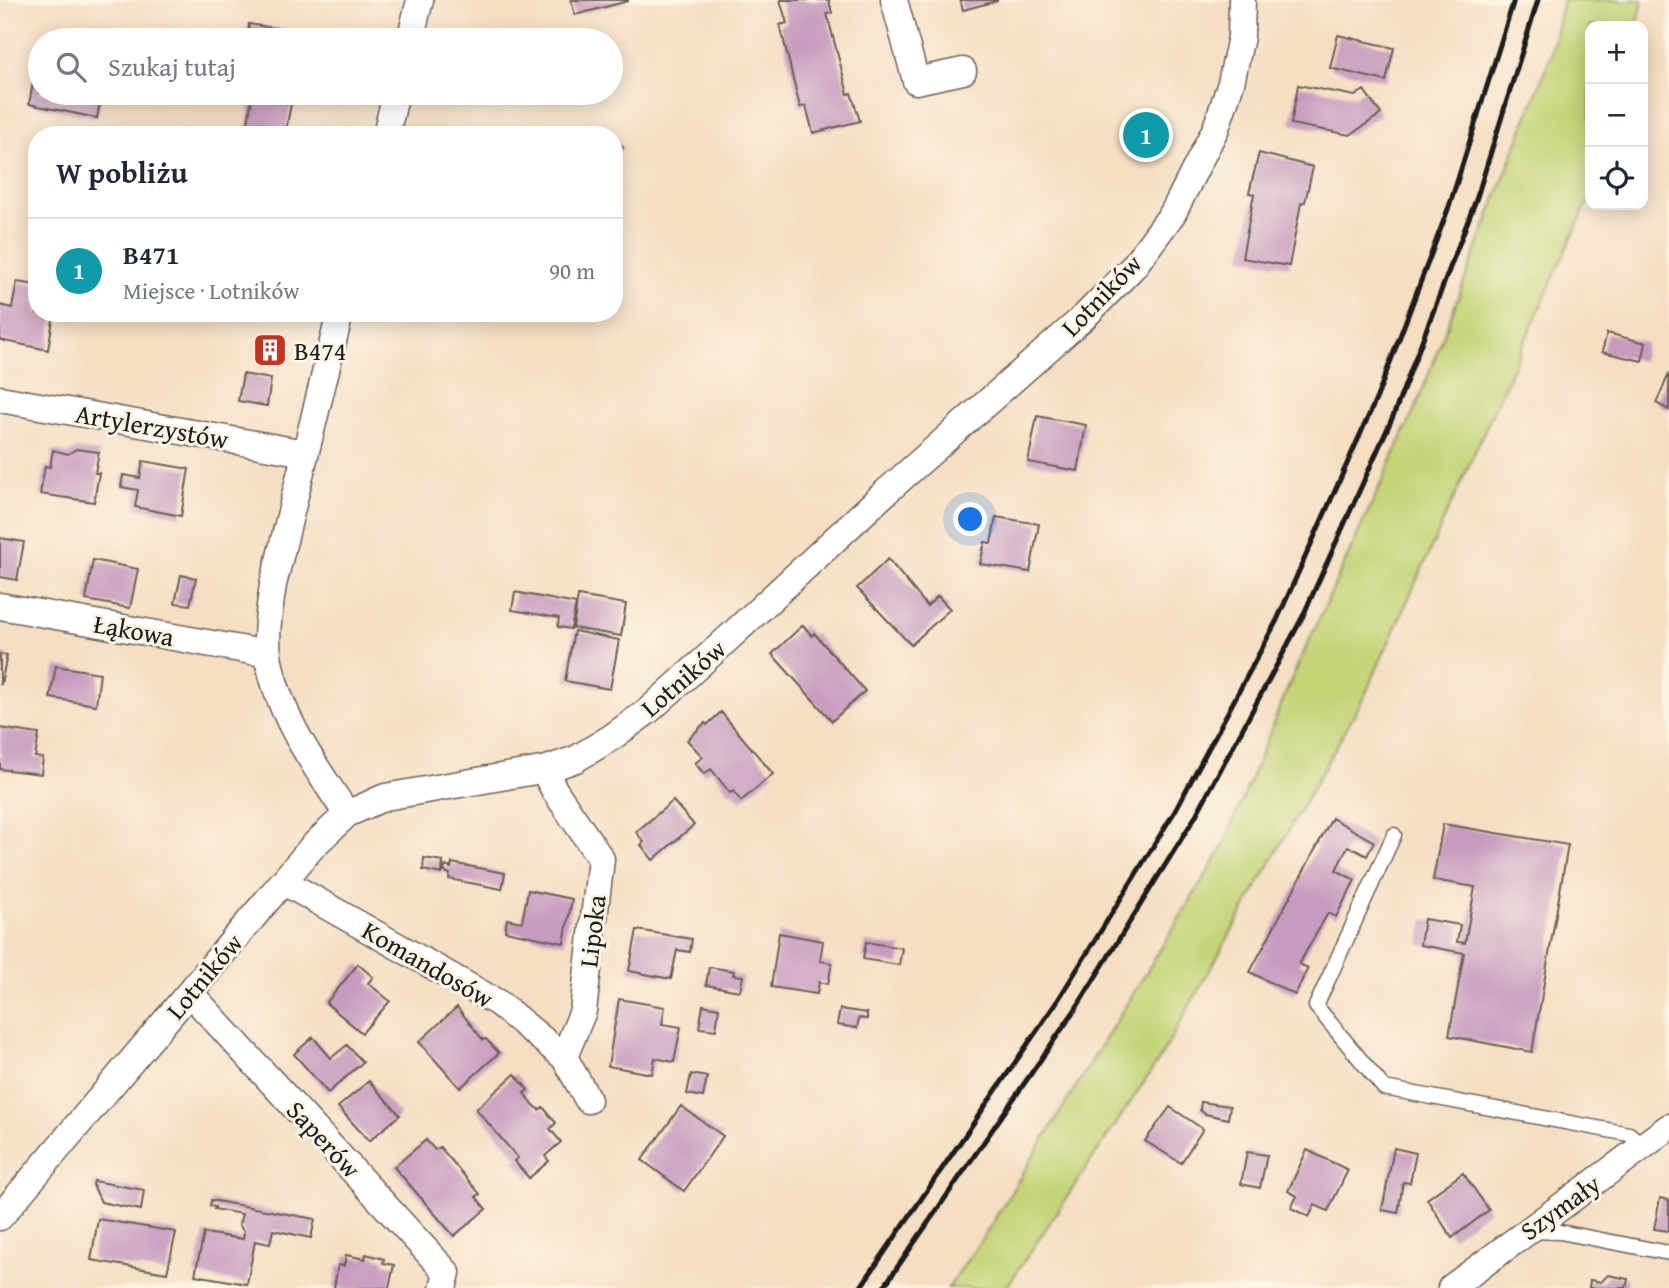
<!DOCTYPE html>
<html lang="pl">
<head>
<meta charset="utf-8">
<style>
	body { margin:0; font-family:"Gentium Book Plus",serif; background:#f6f6f7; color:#1f2937 }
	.controls { position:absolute; right:21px; top:21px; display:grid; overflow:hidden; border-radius:14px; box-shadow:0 4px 18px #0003 }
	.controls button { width:63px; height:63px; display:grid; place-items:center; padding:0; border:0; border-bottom:2px solid #e0e1e3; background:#fff; color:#1f2937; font:35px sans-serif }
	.you { position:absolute; left:971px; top:520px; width:24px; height:24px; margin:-18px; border:5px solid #fff; border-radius:50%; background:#1a73e8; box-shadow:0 0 0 10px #1a73e833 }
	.badge { display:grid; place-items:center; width:46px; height:46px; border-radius:50%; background:#c8321e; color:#fff; font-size:23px; font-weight:700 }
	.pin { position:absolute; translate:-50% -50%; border:4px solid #fff; box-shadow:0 2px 7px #0006 }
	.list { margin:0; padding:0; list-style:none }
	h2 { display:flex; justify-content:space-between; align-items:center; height:91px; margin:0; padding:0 28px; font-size:30px }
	h2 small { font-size:23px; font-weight:400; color:#747a83 }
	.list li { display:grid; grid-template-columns:46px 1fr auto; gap:21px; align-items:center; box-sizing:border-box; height:105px; padding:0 28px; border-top:2px solid #e0e1e3 }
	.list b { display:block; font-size:26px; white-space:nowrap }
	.list p { margin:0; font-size:23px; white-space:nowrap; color:#747a83 }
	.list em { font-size:23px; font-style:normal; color:#747a83 }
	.icon { flex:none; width:38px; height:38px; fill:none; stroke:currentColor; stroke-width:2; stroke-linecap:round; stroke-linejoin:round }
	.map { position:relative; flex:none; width:1669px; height:1288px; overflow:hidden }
	.search { position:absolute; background:#fff; box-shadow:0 4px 18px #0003; left:28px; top:28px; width:595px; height:77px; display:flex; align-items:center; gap:18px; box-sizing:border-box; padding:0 24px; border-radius:38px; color:#747a83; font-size:26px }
	.panel { position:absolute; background:#fff; box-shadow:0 4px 18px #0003; left:28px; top:126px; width:595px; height:196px; border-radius:28px }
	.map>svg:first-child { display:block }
	.green { fill:#c4d477; stroke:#70784a; stroke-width:2 }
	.building { fill:#c79bbf }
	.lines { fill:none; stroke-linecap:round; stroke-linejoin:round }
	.service-casing { stroke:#686056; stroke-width:17 }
	.minor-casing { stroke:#686056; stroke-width:29 }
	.service { stroke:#fff; stroke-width:14 }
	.minor { stroke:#fff; stroke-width:26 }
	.rail { stroke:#1c1c1c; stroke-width:5 }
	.labels { text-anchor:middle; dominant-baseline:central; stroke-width:6; stroke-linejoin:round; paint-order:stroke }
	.street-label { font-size:26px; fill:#1c1c1c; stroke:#fcf5e5 }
	.poi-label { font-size:26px; fill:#1c1c1c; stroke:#fcf5e5; text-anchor:start }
</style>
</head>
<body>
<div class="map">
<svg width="1669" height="1288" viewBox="0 0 1669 1288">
	<rect width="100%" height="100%" fill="#fcf5e5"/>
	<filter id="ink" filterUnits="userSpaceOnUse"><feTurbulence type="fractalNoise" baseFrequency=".0143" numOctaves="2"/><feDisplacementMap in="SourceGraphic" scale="14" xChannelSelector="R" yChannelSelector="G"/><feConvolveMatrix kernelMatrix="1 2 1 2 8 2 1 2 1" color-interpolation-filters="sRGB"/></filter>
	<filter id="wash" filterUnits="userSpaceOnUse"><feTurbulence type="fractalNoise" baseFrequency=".00686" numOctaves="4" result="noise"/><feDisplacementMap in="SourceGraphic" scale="28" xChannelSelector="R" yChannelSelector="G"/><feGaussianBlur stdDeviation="1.57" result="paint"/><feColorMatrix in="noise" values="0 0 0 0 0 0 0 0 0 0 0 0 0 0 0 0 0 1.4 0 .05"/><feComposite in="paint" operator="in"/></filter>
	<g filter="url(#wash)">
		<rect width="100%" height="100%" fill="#f5dec2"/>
		<!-- green -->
		<path class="green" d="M1563 0H1643L1637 26H1590V197L1364 697 1160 1058 1006 1288H948L986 1233 1222 849 1292 678 1416 407 1551 55Z"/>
		<g id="blocks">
			<!-- building -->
			<path class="building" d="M571 0H628V1L575 15Z
				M780 0H829L832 13 827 14 848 94 851 93 860 121 813 133 806 106 800 107 780 25 787 23Z
				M960 0H997V1L963 10Z
				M249 24 298 32 297 40H247Z
				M1338 35 1394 48 1386 81 1330 68Z
				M36 67 40 68V93H102L97 118 29 104Z
				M1298 85 1355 96 1364 90 1381 114 1350 135 1291 124Z
				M252 97 291 104 285 135H246Z
				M1137 124 1160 132 1155 147 1132 138Z
				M616 140 623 148 614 156V141Z
				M1259 153 1313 167 1305 202 1301 203 1289 266 1242 258 1254 194 1249 193Z
				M17 282 37 285V313H54L48 350 0 340V305L12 308Z
				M1607 333 1646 343 1642 361 1602 352Z
				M260 335 283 339 279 364 256 360Z
				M243 374 271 379 267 406 238 401Z
				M1669 374V410L1656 403Z
				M1037 416 1086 425 1078 471 1028 462Z
				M76 449 99 452 95 473H99L94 502 40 494 45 466 50 467 53 450 68 454Z
				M143 461 189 469 181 516 135 507 138 490 121 487 123 475 140 478Z
				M996 517 1039 524 1030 572 980 564 985 542 991 543Z
				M0 538 24 542 17 580 0 577Z
				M888 559 927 606 938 596 950 609 911 645 857 588Z
				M93 560 138 569 130 608 86 600Z
				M181 575 196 578 190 605 175 603Z
				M515 592 576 604 571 629 558 627 559 618 512 610Z
				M578 596 626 604 621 636 573 628Z
				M803 625 812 636 814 633 865 691 832 721 772 654Z
				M574 631 619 640 610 689 565 681Z
				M0 654 7 655 1 684H0Z
				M56 666 100 673 96 705 50 698Z
				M721 712 773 774 741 801 733 791 730 793 711 769 704 774 695 763 703 757 687 740 705 723 707 725Z
				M0 728 39 734 35 757 43 758 41 774 0 769Z
				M673 801 694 825 653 860 641 845 644 842 636 832Z
				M1332 818 1374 842 1367 856 1348 846 1336 870 1355 880 1336 917 1328 913 1299 964 1308 968 1295 995 1250 972Z
				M1443 824 1568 845 1532 1052 1449 1036 1464 953 1420 945 1424 919 1460 925 1457 942 1465 943 1475 887 1433 880Z
				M424 858 443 861 442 874 423 870Z
				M452 863 505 873 502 889 449 879 450 874 444 872 445 866 451 868Z
				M528 890 572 899 564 943 505 931 507 919 522 922Z
				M637 930 692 939 690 952 677 950 671 979 629 971Z
				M779 933 823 941 820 961 832 963 828 984 819 982 817 994 771 987Z
				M866 942 902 948 899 965 863 959Z
				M358 964 373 977 368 983 390 1001 362 1033 326 1003Z
				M709 967 734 971 733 975 743 976 740 991 706 985Z
				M619 999 665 1007 662 1024 681 1027 674 1062 655 1058 652 1074 608 1066Z
				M703 1005 719 1008 716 1030 699 1028Z
				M457 1007 483 1040 486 1039 499 1053 460 1088 419 1042Z
				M840 1009 867 1013V1019L859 1018 857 1028 837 1025Z
				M313 1037 331 1058 347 1045 363 1062 328 1093 294 1054Z
				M515 1074 528 1090 524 1093 532 1103 539 1110 543 1107 556 1123 550 1129 561 1142 545 1156 549 1161 529 1178 514 1161 518 1158 476 1109Z
				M691 1074 707 1077 703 1097 687 1094Z
				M369 1081 400 1115 369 1141 338 1107Z
				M1201 1102 1230 1106 1228 1119 1205 1114 1200 1110Z
				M681 1106 723 1136 684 1191 642 1160Z
				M1170 1107 1203 1129 1181 1163 1145 1141Z
				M426 1140 435 1150 440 1147 480 1194 476 1197 486 1209 454 1236 394 1167Z
				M1394 1148 1416 1153 1410 1183 1403 1182 1398 1213 1382 1210Z
				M1307 1150 1348 1170 1328 1211 1315 1205 1309 1217 1291 1208 1297 1196 1288 1191Z
				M1247 1152 1267 1155 1260 1188 1241 1184Z
				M1463 1173 1489 1210 1452 1238 1427 1199Z
				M94 1181 144 1190 141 1210 101 1202 93 1185Z
				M1660 1198 1669 1200V1231L1654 1229Z
				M211 1200 315 1219 311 1238 273 1230 270 1244 255 1241 247 1284 195 1275 204 1233 243 1239 244 1232 239 1225 242 1214 214 1209 215 1207 210 1206Z
				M98 1219 176 1232 167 1273 91 1260Z
				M366 1254 384 1259 383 1263 394 1265 389 1288H334L338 1265 344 1266 346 1255 365 1259Z
				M1608 1275 1628 1279 1626 1288H1589L1590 1280 1601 1282Z"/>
		</g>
	</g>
	<g filter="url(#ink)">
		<use href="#blocks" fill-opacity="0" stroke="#686056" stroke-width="2"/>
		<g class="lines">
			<!-- service casing -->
			<g class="service-casing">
				<path id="service" d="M1394 835 1316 1006 1384 1088 1629 1134 1644 1146
					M1532 1231 1560 1232 1669 1253"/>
			</g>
			<!-- minor casing -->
			<g class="minor-casing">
				<path id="minor" d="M894 0 916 81 963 71
					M410 40 420 0
					M386 135 396 93
					M340 313 273 585C270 607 265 632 268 655 277 714 315 766 347 814
					M0 399 305 453
					M0 606 268 654
					M547 769 549 780 555 791 601 859 583 1011 564 1057
					M284 882 498 1003 564 1057 588 1100
					M190 993 447 1273 443 1288
					M0 1217 313 846 347 814 385 797 547 769 576 759 612 737 648 711 721 645 886 492 1085 316 1133 267 1173 213 1216 128 1231 83 1241 37 1242 0
					M1451 1288 1669 1127"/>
			</g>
			<!-- service -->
			<use href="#service" class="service"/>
			<!-- minor -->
			<use href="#minor" class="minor"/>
			<!-- rail -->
			<path class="rail" d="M860 1288 1058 1000 1175 811 1277 620 1377 397 1450 204 1514 0
				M883 1288 1075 1010 1195 817 1302 618 1394 414 1477 197 1538 0"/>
		</g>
	</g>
	<!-- icons -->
	<defs>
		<g id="building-square" transform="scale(1.75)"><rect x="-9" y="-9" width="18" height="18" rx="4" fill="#c8321e" stroke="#fcf5e5"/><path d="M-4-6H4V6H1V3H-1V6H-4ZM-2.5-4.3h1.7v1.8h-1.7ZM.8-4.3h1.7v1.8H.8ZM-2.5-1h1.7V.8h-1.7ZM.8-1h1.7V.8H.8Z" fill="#fff"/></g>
	</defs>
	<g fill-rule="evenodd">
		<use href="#building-square" x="270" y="350"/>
	</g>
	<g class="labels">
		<!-- street labels -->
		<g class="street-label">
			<text transform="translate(1101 295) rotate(-46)">Lotników</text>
			<text transform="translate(152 426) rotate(10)">Artylerzystów</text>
			<text transform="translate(134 630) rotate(10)">Łąkowa</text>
			<text transform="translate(683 678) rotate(-41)">Lotników</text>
			<text transform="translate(592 931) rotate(-83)">Lipoka</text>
			<text transform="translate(428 964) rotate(30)">Komandosów</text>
			<text transform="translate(204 976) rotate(-50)">Lotników</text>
			<text transform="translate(324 1139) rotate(47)">Saperów</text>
			<text transform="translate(1560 1207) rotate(-36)">Szymały</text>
		</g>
		<!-- poi labels -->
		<g class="poi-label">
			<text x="294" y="350">B474</text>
		</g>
	</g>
</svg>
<div class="controls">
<button>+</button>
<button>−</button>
<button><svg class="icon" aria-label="locate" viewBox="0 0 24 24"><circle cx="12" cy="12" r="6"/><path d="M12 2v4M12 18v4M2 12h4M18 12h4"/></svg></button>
</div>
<div class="you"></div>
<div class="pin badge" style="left:1146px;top:135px;background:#0f9aa8">1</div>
<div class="search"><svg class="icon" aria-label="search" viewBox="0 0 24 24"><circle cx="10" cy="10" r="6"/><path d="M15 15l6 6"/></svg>Szukaj tutaj</div>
<section class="panel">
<h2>W pobliżu<small></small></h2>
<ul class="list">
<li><span class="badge" style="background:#0f9aa8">1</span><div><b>B471</b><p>Miejsce · Lotników</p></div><em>90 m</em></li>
</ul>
</section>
</div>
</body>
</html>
